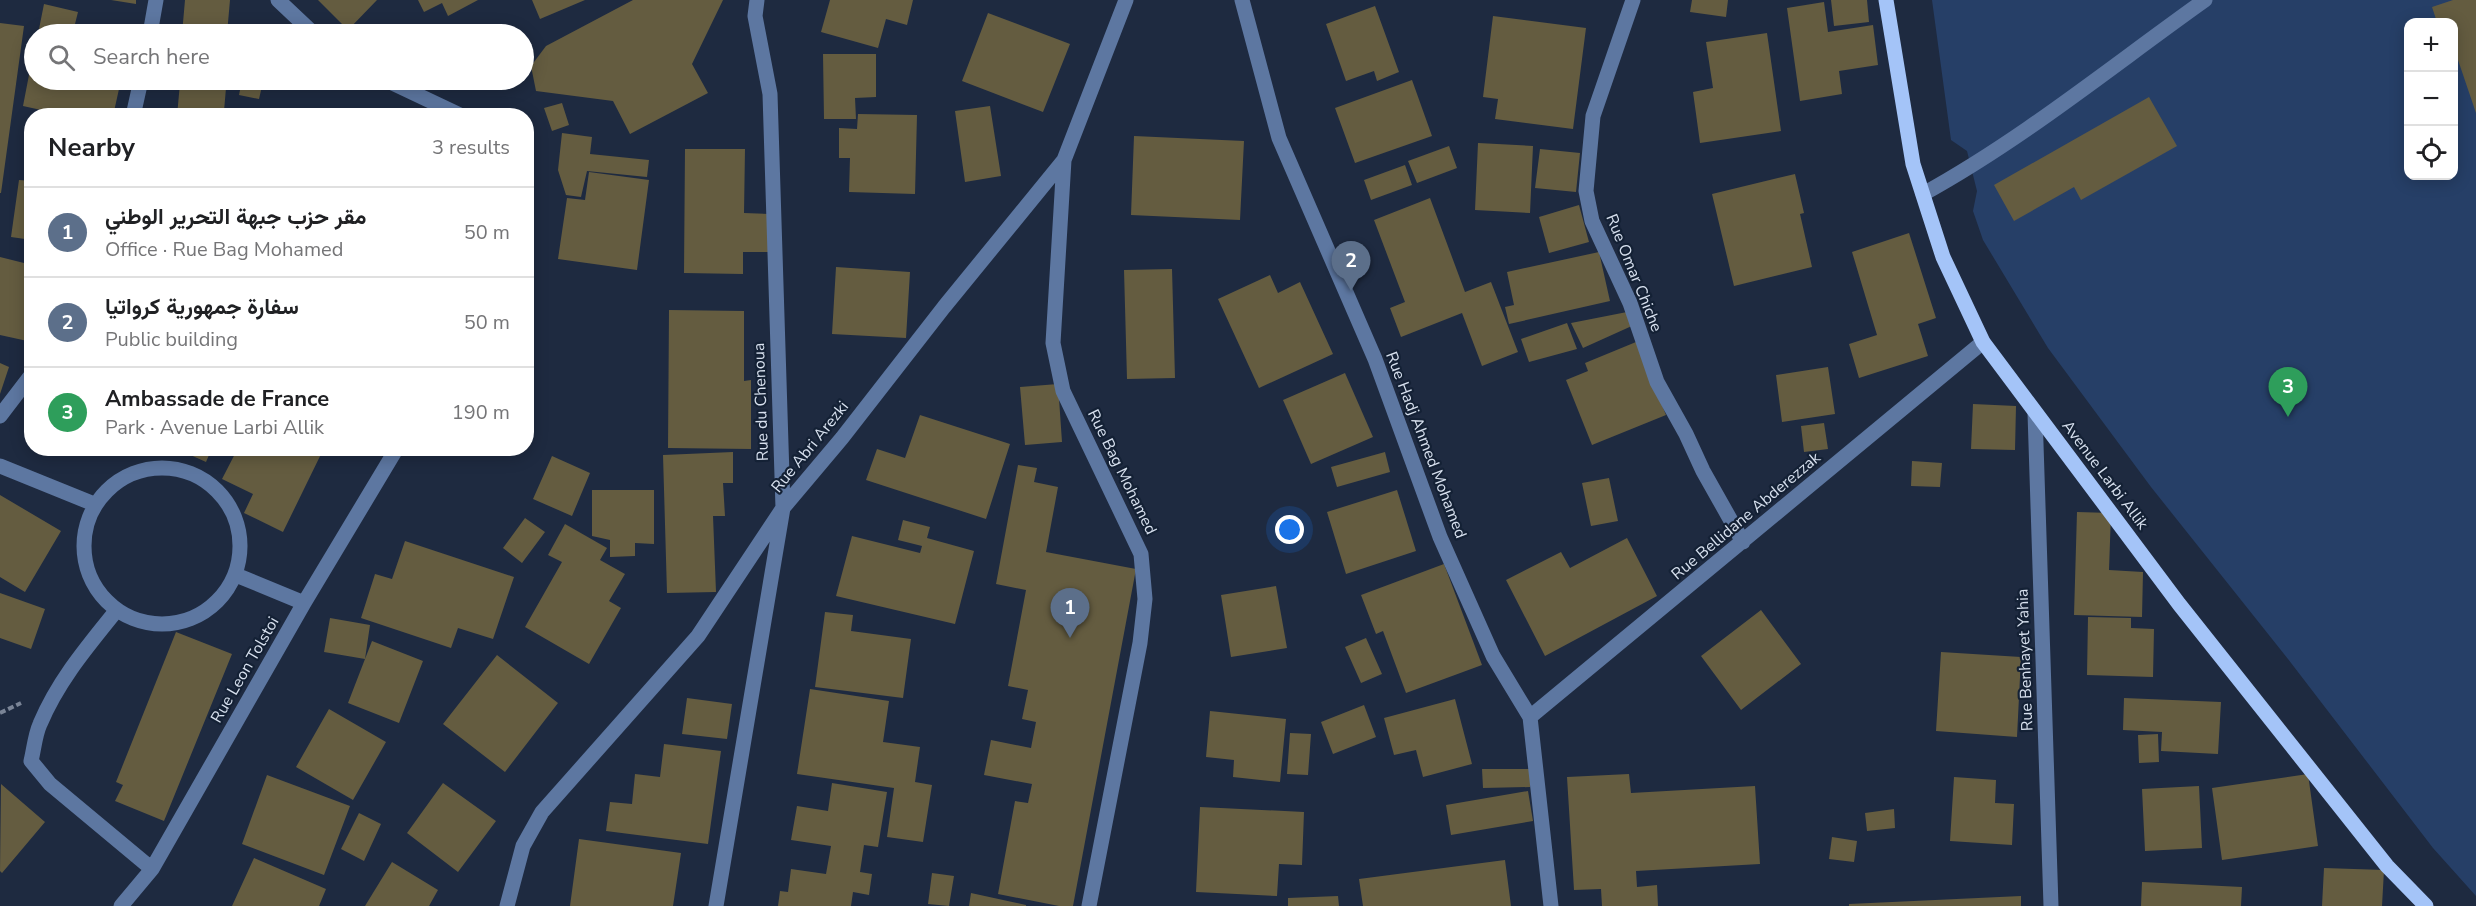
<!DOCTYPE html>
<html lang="en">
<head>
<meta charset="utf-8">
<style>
	body { margin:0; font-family:"Nunito Sans",Vazirmatn,sans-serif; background:#f2f2f2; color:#202124 }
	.controls { position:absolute; right:18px; top:18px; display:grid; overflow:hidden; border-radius:12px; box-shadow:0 3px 15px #0003 }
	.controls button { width:54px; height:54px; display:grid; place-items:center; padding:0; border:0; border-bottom:2px solid #e0e0e0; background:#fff; color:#202124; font:30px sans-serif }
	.you { position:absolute; left:1290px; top:530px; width:21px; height:21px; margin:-15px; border:4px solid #fff; border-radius:50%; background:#1a73e8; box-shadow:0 0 0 9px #1a73e833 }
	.badge { display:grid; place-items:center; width:39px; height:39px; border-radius:50%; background:#db2777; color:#fff; font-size:20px; font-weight:700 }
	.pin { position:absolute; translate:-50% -50px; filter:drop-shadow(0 2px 3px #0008) }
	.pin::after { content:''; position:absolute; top:32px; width:21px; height:18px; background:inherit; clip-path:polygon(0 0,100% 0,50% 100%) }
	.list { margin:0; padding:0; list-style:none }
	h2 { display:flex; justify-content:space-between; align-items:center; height:78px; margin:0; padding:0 24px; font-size:26px }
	h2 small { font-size:20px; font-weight:400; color:#757577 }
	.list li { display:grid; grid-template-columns:39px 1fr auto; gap:18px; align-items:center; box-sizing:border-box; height:90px; padding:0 24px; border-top:2px solid #e0e0e0 }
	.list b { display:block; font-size:22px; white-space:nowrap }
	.list p { margin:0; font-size:20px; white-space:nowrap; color:#757577 }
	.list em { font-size:20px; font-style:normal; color:#757577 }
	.icon { flex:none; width:33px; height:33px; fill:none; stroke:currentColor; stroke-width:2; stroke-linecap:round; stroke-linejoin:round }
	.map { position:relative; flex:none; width:2476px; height:906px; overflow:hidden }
	.search { position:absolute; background:#fff; box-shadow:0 3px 15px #0003; left:24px; top:24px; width:510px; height:66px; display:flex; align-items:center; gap:15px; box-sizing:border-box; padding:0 21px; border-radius:33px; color:#757577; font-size:22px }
	.panel { position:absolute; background:#fff; box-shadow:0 3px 15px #0003; left:24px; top:108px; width:510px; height:348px; border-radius:24px }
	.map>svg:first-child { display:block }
	.green { fill:#263f67; fill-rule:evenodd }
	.building { fill:#645c40 }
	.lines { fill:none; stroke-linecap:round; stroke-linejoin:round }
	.path { stroke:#7a8496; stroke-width:4; stroke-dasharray:6 3; stroke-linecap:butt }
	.minor { stroke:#5d77a1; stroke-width:15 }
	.major { stroke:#a4c4f8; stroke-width:15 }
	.labels { text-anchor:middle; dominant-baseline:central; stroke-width:4.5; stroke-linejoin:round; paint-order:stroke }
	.street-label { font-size:16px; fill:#d8e1ef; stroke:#142135 }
</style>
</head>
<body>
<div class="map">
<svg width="2476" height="906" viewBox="0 0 2476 906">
	<rect width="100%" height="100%" fill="#1e2a40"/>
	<!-- green -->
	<path class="green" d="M1932 0H2476V896L2433 848 2288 659 2151 487 2048 348 1983 240 1973 211 1977 191 1967 151 1951 140ZM2408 22H2454V176H2408Z"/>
	<!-- building -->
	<path class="building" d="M111 0H136V4Z
		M185 0H230L227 34H182Z
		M318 0H377L348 30Z
		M418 0H478L448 16 442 3 424 12Z
		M532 0H585L540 19Z
		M633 0H723L692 64 708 93 630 134 613 101 536 91 531 66 546 46Z
		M830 0H913L907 25 886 19 878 48 821 32Z
		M1692 0H1728L1726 17 1690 12Z
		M1831 0H1867L1869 22 1834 26Z
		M2453 0H2476V113L2457 57 2454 58V22H2437L2432 7Z
		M1824 2 1828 32 1873 25 1878 65 1839 71 1842 94 1800 101 1787 8Z
		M44 4 78 12 74 28 101 34H38Z
		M1375 6 1399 72 1377 81 1374 71 1346 81 1326 24Z
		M988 13 1070 44 1043 112 962 81Z
		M1493 16 1586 28 1573 129 1495 119 1498 99 1483 97Z
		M0 23 24 26 1 193H0Z
		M1767 33 1781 131 1700 143 1693 92 1713 88 1706 42Z
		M33 54 34 80H121L113 116H68L23 106Z
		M823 54H876V97L855 98 856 119H824Z
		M242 80 263 82 259 99 239 95Z
		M1412 80 1432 136 1355 163 1335 108Z
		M180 83 226 88 224 111 254 116H177Z
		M2149 97 2177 146 2081 200 2074 187 2014 221 1994 185Z
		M562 103 569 125 552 131 544 108Z
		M990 106 1001 176 965 182 955 111Z
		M858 114 917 115 915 194 849 192 850 158H839V128L857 129Z
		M562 133 592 137 590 154 649 160 647 177 587 171 581 197 566 195 558 170Z
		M1134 136 1244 141 1240 220 1131 215Z
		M1478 143 1533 146 1530 213 1475 210Z
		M1449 146 1457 168 1417 183 1408 161Z
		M685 149H745L744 213 770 214 769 252H743V274L684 273Z
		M1540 149 1580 153 1576 192 1535 188Z
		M1405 165 1412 185 1371 200 1364 180Z
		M589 172 649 180 637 270 558 259 567 198 585 200Z
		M1795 174 1804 213 1800 214 1812 267 1734 286 1712 194Z
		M19 180 32 181V240L11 237Z
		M1430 198 1465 292 1491 282 1518 352 1482 366 1462 313 1401 337 1390 308 1405 302 1374 220Z
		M1579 205 1589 242 1549 253 1539 217Z
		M1909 233 1936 318 1918 324 1928 356 1859 378 1849 344 1877 335 1852 252Z
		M1599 252 1610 301 1509 324 1505 307 1514 305 1507 272Z
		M0 257 32 265V342L0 335Z
		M836 267 910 272 906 338 832 334Z
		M1172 269 1175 378 1127 379 1124 270Z
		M1270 275 1278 293 1300 282 1333 354 1259 388 1218 299Z
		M669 310 744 311V381L751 380V449L668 448Z
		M1627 312 1634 325 1583 348 1571 323Z
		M1567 323 1577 349 1529 362 1521 339Z
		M1636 342 1666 415 1592 445 1566 380 1588 371 1585 363Z
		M0 363 9 367 0 394Z
		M1828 367 1835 414 1782 422 1776 375Z
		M1345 373 1373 437 1311 464 1283 400Z
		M1058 384 1062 442 1025 445 1020 387Z
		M32 395V414L25 398Z
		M1973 404 2016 406 2015 450 1971 449Z
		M920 415 1010 444 986 519 866 480 877 449 905 458Z
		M1824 423 1828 449 1804 452 1801 426Z
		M175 448H212L206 462Z
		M238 448H324L283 532 244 513 253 494 222 479Z
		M733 452V483H723L725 516H713L716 592 667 593 663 455Z
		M1385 452 1390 472 1337 487 1331 467Z
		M552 456 590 473 572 516 533 499Z
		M1912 461 1942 463 1940 487 1911 486Z
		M1018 465 1037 468 1034 482 1058 487 1046 552 1136 569 1073 906H1059L998 894 1015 801 1028 803 1032 784 984 775 991 740 1031 748 1036 722 1022 719 1028 690 1008 686 1026 590 996 584Z
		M1609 478 1618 521 1591 526 1582 483Z
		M592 490H654V544L635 543V556L610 557V540L592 536Z
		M1397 490 1416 551 1346 574 1327 512Z
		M0 495 61 531 25 592 0 577Z
		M2077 512 2111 513 2109 570 2143 572 2142 617 2074 615Z
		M525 518 545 532 522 563 503 548Z
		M903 520 930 527 927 538 974 551 955 624 836 596 852 536 920 553 922 546 898 540Z
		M565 524 607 548 600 560 625 574 609 601 621 608 589 664 525 627 562 562 548 555Z
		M1627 538 1657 596 1545 656 1506 580 1561 552 1570 568Z
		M405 541 514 577 493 639 458 628 451 648 361 618 375 574 392 579Z
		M1444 564 1482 665 1406 693 1383 631 1376 634 1361 595Z
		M1276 586 1287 648 1231 657 1221 595Z
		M0 593 45 609 31 649 0 638Z
		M1761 610 1801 664 1741 710 1701 656Z
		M825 612 853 615 851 631 911 639 903 698 815 687Z
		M2088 617 2131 618V628L2154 629 2153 677 2087 675Z
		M330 618 370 625 365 659 372 641 423 661 399 723 348 703 365 659 324 652Z
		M176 632 232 654 164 821 115 801 123 785 116 782Z
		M1366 638 1382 674 1361 683 1345 647Z
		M1941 652 2021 657 2017 737 1936 731Z
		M497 655 558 703 505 772 443 724Z
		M810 689 889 701 883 742 920 747 915 782 932 785 923 842 887 837 894 788 797 774Z
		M687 698 732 704 727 739 682 734Z
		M2124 698 2221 702 2218 754 2161 751 2162 732 2123 730Z
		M1455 699 1472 764 1423 777 1416 750 1394 755 1384 718Z
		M1364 705 1376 737 1333 754 1321 722Z
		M329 709 386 742 353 800 296 767Z
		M1210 711 1286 719 1280 782 1233 777 1234 760 1206 757Z
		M1290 733 1311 734 1308 775 1287 774Z
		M2158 734 2159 762 2139 763 2138 735Z
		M664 744 721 751 708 844 606 831 610 802 632 804 635 774 660 777Z
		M1482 769H1530V787L1483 788Z
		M1629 774 1631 793 1755 786 1760 864 1636 871 1637 887 1657 885 1658 906H1602L1601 889 1574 890 1567 777Z
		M2308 774 2318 846 2222 860 2212 788Z
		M267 775 350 806 324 875 242 844Z
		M1954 777 1996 780 1995 803 2014 804 2012 845 1950 841Z
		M443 783 496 821 458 872 407 833Z
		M832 783 887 792 878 847 864 845 860 872 872 874 869 895 853 892 851 906H778L780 891 788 892 791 869 826 874 831 846 791 840 797 806 828 811Z
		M1 784 45 822 2 873 0 871Z
		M2199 786 2202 848 2145 851 2142 789Z
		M1528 791 1533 821 1451 835 1446 805Z
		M1200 807 1304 812 1302 865 1279 864 1277 896 1196 892Z
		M1894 809 1895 828 1867 831 1865 813Z
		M359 813 381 824 364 861 341 849Z
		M1832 837 1857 841 1854 862 1829 859Z
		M579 839 681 853 673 906H570Z
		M254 858 326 889 319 906H232Z
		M1505 860 1511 906H1363L1359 879Z
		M392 862 438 890 429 906H365Z
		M2324 868 2384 870 2382 906H2322Z
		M932 873 954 876 949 906 928 904Z
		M2142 882 2242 887 2241 906H2141Z
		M971 893 1026 905V906H969Z
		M1338 896 1339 906H1288V898Z
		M2021 896V906H1849V904Z"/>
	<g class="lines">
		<!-- path -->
		<path class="path" d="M0 713 21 703"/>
		<!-- minor -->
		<path class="minor" d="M278 0 314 34
			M1242 0 1279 138 1375 359 1440 537 1493 656 1530 717 1551 906
			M1633 0 1593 116 1586 191 1592 221 1630 303 1657 382 1686 434 1703 471 1743 542
			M150 34 156 0
			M386 80 462 116
			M133 116 141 80
			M1064 160 1053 343 1063 391 1141 554 1145 599 1140 643 1089 906
			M1923 194C2023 139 2112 66 2205 0
			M2035 413 2051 906
			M0 416 32 374
			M0 466 94 504
			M84 546a78 78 0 1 1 156 0a78 78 0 1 1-156 0Z
			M236 575 304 603
			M116 611C87 647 58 681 40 724 35 735 34 749 31 761L50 784 152 869
			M1530 717 1983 342
			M121 906 152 869 304 603 397 448
			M507 906 523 846 542 812 698 636 783 508 842 438 944 307 1064 160 1126 0
			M716 906 783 508 770 94 755 16 757 0"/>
		<!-- major -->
		<path class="major" d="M1886 0 1913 164 1943 257 1983 342 2179 604 2387 866 2426 906"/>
	</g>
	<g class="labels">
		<!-- street labels -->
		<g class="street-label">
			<text transform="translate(1634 273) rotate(68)">Rue Omar Chiche</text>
			<text transform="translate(761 402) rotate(-92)">Rue du Chenoua</text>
			<text transform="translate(1426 445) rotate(69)">Rue Hadj Ahmed Mohamed</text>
			<text transform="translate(810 447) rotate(-51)">Rue Abri Arezki</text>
			<text transform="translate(1122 472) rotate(64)">Rue Bag Mohamed</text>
			<text transform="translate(2105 475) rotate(53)">Avenue Larbi Allik</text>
			<text transform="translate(1746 516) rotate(-40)">Rue Bellidane Abderezzak</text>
			<text transform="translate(2025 660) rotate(-92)">Rue Benhayet Yahia</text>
			<text transform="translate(245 670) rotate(-60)">Rue Leon Tolstoi</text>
		</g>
	</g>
</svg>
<div class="controls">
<button>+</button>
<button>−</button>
<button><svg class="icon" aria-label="locate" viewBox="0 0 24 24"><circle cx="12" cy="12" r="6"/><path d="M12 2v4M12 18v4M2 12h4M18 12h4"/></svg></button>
</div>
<div class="you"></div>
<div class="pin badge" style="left:1070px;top:638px;background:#5c6f8a">1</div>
<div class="pin badge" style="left:1351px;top:291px;background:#5c6f8a">2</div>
<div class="pin badge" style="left:2288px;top:417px;background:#2e9e5b">3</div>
<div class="search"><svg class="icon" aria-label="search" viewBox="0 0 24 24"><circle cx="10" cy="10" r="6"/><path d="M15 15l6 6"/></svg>Search here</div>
<section class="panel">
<h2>Nearby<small>3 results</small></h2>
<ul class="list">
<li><span class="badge" style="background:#5c6f8a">1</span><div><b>مقر حزب جبهة التحرير الوطني</b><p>Office · Rue Bag Mohamed</p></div><em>50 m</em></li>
<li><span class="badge" style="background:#5c6f8a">2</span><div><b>سفارة جمهورية كرواتيا</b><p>Public building</p></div><em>50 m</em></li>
<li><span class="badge" style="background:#2e9e5b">3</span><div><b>Ambassade de France</b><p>Park · Avenue Larbi Allik</p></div><em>190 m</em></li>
</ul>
</section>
</div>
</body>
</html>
